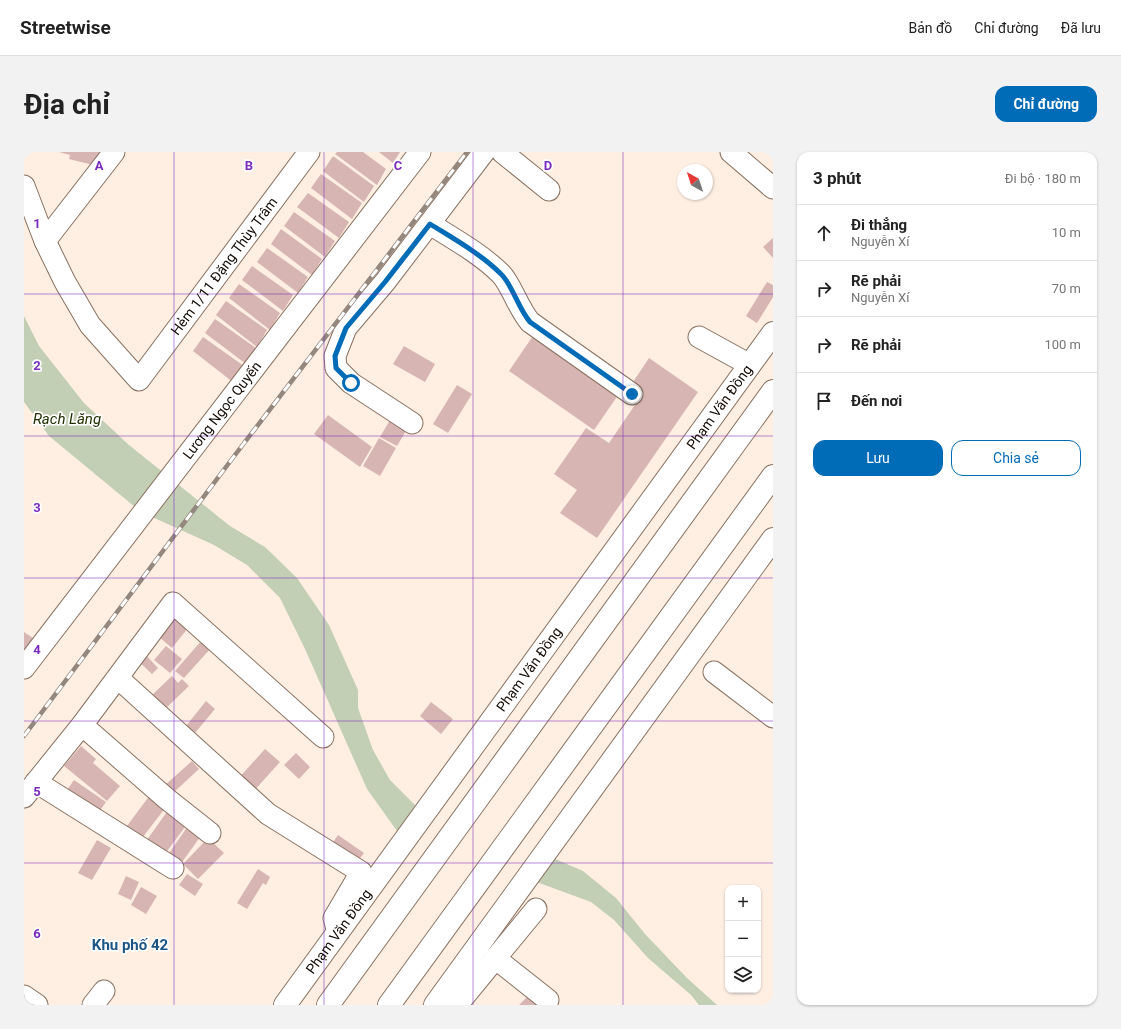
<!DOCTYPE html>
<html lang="vi">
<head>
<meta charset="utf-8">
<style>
	body { margin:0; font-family:Roboto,sans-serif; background:#f2f2f2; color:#222 }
	.controls { position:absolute; right:12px; bottom:12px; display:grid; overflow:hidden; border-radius:8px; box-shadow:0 1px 3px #0004 }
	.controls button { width:36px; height:36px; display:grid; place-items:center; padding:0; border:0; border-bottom:1px solid #e0e0e0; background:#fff; color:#222; font:20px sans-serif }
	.compass { position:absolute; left:653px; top:12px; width:36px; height:36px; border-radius:50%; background:#fff; box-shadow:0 1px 3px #0004; rotate:321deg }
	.stop { position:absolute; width:12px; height:12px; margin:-9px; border:3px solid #006bb6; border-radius:50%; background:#fff }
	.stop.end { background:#006bb6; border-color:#fff; box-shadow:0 1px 4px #0008 }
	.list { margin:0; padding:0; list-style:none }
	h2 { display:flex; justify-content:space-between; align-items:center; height:52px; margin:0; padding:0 16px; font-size:17px }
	h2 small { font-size:13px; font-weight:400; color:#767676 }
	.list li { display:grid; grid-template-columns:26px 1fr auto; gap:12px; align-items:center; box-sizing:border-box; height:56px; padding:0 16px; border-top:1px solid #e0e0e0 }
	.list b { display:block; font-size:15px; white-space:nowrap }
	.list p { margin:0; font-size:13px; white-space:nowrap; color:#767676 }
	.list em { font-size:13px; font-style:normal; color:#767676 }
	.actions { display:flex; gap:8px; padding:12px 16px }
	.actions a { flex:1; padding:9px 0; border:1px solid #006bb6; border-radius:12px; text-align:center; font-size:14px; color:#006bb6 }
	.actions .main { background:#006bb6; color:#fff }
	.icon { flex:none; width:22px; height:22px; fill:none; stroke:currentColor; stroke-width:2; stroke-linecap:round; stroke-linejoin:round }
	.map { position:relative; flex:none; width:749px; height:853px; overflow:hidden; border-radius:12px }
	header { display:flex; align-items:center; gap:24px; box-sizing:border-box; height:56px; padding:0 20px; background:#fff; border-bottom:1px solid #e0e0e0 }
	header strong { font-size:19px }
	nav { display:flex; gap:22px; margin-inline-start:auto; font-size:14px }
	.intro { display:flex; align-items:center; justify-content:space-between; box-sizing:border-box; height:96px; padding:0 24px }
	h1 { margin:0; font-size:28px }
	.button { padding:10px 18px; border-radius:12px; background:#006bb6; color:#fff; font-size:14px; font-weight:700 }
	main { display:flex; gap:24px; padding:0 24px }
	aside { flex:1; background:#fff; border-radius:12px; box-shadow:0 1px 3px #0004 }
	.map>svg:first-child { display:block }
	.water { fill:#c3cfb4 }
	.pier { fill:#ffefe3 }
	.building { fill:#d7b5b2 }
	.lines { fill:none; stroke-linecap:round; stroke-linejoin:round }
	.minor-casing { stroke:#897160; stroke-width:23 }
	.major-casing { stroke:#897160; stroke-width:24 }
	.highway-casing { stroke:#897160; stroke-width:24 }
	.minor { stroke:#fff; stroke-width:21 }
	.major { stroke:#fff; stroke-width:22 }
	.highway { stroke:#fff; stroke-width:22 }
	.rail-casing { stroke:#93877e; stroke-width:4.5 }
	.rail { stroke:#fff; stroke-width:3; stroke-dasharray:9; stroke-linecap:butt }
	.route { stroke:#006bb6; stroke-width:5 }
	.grid { fill:none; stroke:#7b2cbf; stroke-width:1; stroke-opacity:0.55 }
	.labels { text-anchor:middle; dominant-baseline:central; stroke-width:3.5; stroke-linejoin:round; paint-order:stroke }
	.street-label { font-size:14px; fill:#130b05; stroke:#fff }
	.water-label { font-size:15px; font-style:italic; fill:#203002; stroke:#fff }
	.neighbourhood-label { font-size:15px; font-weight:bold; fill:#1c5486; stroke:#fff }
	.grid-label { font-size:13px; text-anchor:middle; font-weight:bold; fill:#7b2cbf; stroke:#fff; stroke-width:3.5; stroke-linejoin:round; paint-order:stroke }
</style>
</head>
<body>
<header>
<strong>Streetwise</strong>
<nav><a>Bản đồ</a><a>Chỉ đường</a><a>Đã lưu</a></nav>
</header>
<div class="intro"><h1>Địa chỉ</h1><a class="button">Chỉ đường</a></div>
<main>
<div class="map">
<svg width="749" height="853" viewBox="0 0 749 853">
	<rect width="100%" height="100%" fill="#ffefe3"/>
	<!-- water -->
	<path class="water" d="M0 164 15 194 60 251 105 293 206 374 241 395 273 426 305 473 334 538V556L349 598 366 628 392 654 529 706 559 719 592 746 621 782 663 826 693 853H675L667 843 624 806 590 768 567 750 373 679 343 637 281 497 256 446 223 413 190 393 117 360 25 284 0 250Z"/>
	<!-- pier -->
	<path class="pier" d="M394 653 529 704 509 730 374 681Z"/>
	<!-- building -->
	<path class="building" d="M35 0H77L73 14 45 7 46 3Z
		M313 0H339L362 17 353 33 311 2Z
		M355 0H376L369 11Z
		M309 4 350 34 340 50 299 19Z
		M297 22 338 51 328 67 287 36Z
		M284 41 325 70 315 86 273 55Z
		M270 60 311 89 301 105 260 74Z
		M257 77 298 107 288 123 247 92Z
		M749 86V106L739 95Z
		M243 96 284 125 274 141 233 110Z
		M228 114 269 143 259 159 218 128Z
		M743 130 749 133V145L733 171 722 164Z
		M215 132 256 161 246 178 205 146Z
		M202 149 243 178 233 195 192 163Z
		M191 167 232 196 222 212 181 181Z
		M513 178 599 236 570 278 485 219Z
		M179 185 220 214 210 231 169 199Z
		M380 194 411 212 401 230 369 212Z
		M625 206 674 240 573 386 536 361 553 338 530 322 562 276 585 291 619 241 607 233Z
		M433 233 448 242 424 281 409 272Z
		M304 263 348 295 336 315 290 282Z
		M369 263 386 272 373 294 356 285Z
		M355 286 372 296 356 324 339 314Z
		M151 465 164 476 148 496 135 485Z
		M0 480 9 486 0 498Z
		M178 488 187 496 160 526 151 519Z
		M142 494 158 507 146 521 130 508Z
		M119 500 134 516 128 522 112 507Z
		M148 524 154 531 158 527 165 534 141 557 128 543Z
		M182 549 191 557 171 581 162 574Z
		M407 550 429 567 417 582 396 564Z
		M57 594 72 607 69 611 96 634 83 649 40 614Z
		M241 597 256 610 228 641 213 628Z
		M272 601 286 615 275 627 260 613Z
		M168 609 175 617 148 642 140 634Z
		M50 628 82 650 75 660 43 638Z
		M126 643 142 655 115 690 100 678Z
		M145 657 164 671 138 706 120 692Z
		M166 671 179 681 156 713 143 704Z
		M314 683 340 701 330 714 305 696Z
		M184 686 200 701 174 727 159 712Z
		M73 688 87 696 68 728 54 721Z
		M234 717 246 725 242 733 239 731 223 757 213 751Z
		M163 722 179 732 171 744 155 733Z
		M102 724 115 730 107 748 94 742Z
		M117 735 133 744 122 762 107 753Z
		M506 842 518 853H495Z"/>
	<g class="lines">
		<!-- minor casing -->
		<g class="minor-casing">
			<g id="minor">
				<path d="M478 0 525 38"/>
				<path d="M707 0 749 36"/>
				<path id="s1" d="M0 34 21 89 41 130 66 173 115 228 285 0"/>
				<path d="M406 72C430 87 457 102 477 122 487 132 494 156 506 170L608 242"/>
				<path d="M21 89 90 0"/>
				<path d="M675 185 726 213"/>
				<path d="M388 271 327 231 312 216 311 204 322 176 361 130 460 0"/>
				<path id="s2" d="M0 516 396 0"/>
				<path d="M690 520 749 565"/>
				<path d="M94 526 244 662 337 720 310 766 314 780"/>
				<path d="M58 573 143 647 186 681"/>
				<path d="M12 630 149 716"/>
				<path d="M0 645 58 573 149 451 299 585"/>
				<path d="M471 806 524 848"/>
				<path d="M0 844 13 853"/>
				<path d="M69 853 80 839"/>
				<path d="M433 853 512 757"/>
			</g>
		</g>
		<!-- major casing -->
		<g class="major-casing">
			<g id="major">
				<path id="s3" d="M261 853 749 181"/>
				<path d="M411 853 749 387"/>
			</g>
		</g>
		<!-- highway casing -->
		<g class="highway-casing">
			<path id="highway" d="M304 853 749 239
				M365 853 749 324"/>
		</g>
		<!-- minor -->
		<use href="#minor" class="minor"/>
		<!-- major -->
		<use href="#major" class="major"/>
		<!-- highway -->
		<use href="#highway" class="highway"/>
		<!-- rail casing -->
		<g class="rail-casing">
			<path id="rail" d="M0 584 211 303 443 0"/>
		</g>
		<!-- rail -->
		<use href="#rail" class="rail"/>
	</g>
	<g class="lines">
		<!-- route -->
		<path class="route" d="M327 231 312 216 311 204 322 176 361 130 406 72C430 87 457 102 477 122 488 132 494 156 506 170L608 242"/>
	</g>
	<!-- grid -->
	<path class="grid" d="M150 0V853M300 0V853M449 0V853M599 0V853M0 142H749M0 284H749M0 426H749M0 569H749M0 711H749"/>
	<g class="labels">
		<!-- street labels -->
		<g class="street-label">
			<text stroke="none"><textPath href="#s1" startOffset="370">Hẻm 1/11 Đặng Thùy Trâm</textPath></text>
			<text stroke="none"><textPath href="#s3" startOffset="739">Phạm Văn Đồng</textPath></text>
			<text stroke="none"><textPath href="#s2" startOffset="325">Lương Ngọc Quyến</textPath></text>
			<text stroke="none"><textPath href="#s3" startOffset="415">Phạm Văn Đồng</textPath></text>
			<text stroke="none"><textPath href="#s3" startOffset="91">Phạm Văn Đồng</textPath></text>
		</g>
		<!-- water labels -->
		<g class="water-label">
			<text x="43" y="267">Rạch Lăng</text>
		</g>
		<!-- neighbourhood labels -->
		<g class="neighbourhood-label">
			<text x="106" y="793">Khu phố 42</text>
		</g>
	</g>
	<g class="grid-label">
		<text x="75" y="18">A</text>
		<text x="225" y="18">B</text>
		<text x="374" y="18">C</text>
		<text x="524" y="18">D</text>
		<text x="13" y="76">1</text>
		<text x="13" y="218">2</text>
		<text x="13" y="360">3</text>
		<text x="13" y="502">4</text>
		<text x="13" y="644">5</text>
		<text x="13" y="786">6</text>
	</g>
</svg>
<div class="controls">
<button>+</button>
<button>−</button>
<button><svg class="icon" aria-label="layers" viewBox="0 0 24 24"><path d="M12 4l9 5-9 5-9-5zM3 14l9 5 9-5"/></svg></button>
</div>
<svg class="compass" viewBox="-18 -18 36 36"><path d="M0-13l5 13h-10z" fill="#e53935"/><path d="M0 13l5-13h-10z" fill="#767676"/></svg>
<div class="stop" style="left:327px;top:231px"></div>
<div class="stop end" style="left:608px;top:242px"></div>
</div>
<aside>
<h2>3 phút<small>Đi bộ · 180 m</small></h2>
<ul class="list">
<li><svg class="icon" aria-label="ahead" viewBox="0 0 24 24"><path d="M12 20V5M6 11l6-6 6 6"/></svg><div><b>Đi thẳng</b><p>Nguyễn Xí</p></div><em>10 m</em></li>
<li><svg class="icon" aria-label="right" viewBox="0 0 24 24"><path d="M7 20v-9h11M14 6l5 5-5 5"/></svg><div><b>Rẽ phải</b><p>Nguyễn Xí</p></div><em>70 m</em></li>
<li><svg class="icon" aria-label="right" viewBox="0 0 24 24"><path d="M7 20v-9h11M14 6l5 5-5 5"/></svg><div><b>Rẽ phải</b></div><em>100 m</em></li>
<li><svg class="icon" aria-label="arrive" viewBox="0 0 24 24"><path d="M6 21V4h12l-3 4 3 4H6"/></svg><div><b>Đến nơi</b></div></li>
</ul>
<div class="actions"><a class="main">Lưu</a><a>Chia sẻ</a></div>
</aside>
</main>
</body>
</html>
